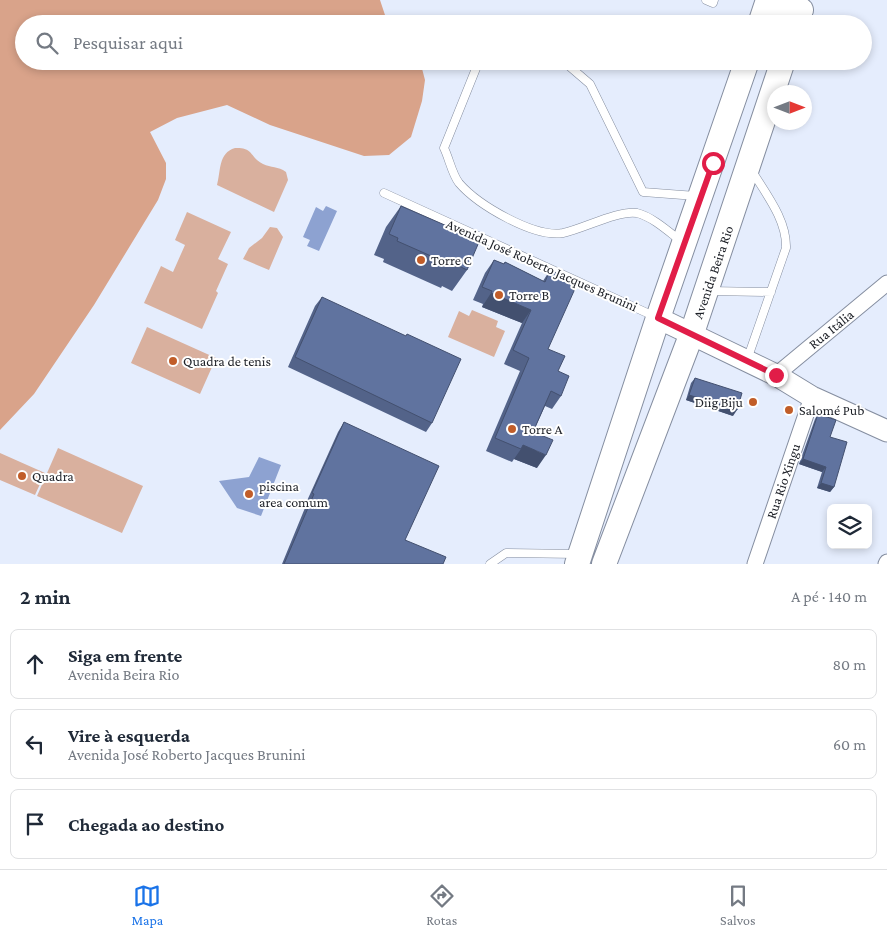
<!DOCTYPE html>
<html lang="pt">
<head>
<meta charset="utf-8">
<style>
	body { margin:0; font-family:"Crimson Pro",serif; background:#f6f6f7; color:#1f2937 }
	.controls { position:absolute; right:15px; bottom:15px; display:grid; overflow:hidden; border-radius:8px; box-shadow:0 2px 8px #0003 }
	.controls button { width:45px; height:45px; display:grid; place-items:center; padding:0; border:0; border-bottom:1px solid #e0e1e3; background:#fff; color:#1f2937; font:25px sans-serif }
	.compass { position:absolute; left:767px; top:85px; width:45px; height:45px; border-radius:50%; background:#fff; box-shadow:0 2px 8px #0003; rotate:90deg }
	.stop { position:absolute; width:15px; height:15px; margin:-11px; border:4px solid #e11d48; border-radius:50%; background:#fff }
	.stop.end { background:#e11d48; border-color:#fff; box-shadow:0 1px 5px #0008 }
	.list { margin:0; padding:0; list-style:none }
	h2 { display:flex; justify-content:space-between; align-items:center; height:65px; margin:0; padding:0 20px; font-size:21px }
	h2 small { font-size:16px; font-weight:400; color:#747a83 }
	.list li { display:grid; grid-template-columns:32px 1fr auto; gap:15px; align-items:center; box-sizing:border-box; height:70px; margin:0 10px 10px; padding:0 10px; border:1px solid #e0e1e3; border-radius:8px }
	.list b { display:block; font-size:19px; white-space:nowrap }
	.list p { margin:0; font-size:16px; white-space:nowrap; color:#747a83 }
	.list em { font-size:16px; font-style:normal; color:#747a83 }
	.icon { flex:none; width:28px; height:28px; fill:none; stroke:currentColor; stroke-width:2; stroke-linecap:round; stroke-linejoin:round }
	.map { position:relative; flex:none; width:887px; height:564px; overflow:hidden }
	.search { position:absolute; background:#fff; box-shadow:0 2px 8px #0003; left:15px; right:15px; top:15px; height:55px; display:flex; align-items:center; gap:12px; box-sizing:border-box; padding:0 18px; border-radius:28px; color:#747a83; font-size:19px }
	.sheet { height:305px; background:#fff }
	nav { display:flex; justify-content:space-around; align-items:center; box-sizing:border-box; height:70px; border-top:1px solid #e0e1e3; background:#fff; font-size:14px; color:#747a83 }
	nav a { display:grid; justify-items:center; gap:2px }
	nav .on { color:#1a73e8 }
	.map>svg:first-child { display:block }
	.green { fill:#d9b09e }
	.forest { fill:#d9a38a }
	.water { fill:#8da2d1 }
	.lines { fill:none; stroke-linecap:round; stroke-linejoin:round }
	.service-casing { stroke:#858ea0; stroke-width:9 }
	.minor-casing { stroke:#858ea0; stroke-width:17 }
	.secondary-casing { stroke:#858ea0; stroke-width:23 }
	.primary-casing { stroke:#858ea0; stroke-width:26 }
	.service { stroke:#fff; stroke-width:8 }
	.minor { stroke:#fff; stroke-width:15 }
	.secondary { stroke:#fff; stroke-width:21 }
	.primary { stroke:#fff; stroke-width:24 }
	.wall { fill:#536389 }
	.shaded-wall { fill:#43506f }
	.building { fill:#60739f; stroke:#43506f }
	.route { stroke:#e11d48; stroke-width:6 }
	.poi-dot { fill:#c15d29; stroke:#fff; stroke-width:2 }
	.labels { text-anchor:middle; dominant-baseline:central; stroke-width:4; stroke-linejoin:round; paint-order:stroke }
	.poi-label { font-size:14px; fill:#1d2027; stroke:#fff; text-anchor:start }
	.street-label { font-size:14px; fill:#1d2027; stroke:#fff }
</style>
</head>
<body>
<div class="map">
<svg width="887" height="564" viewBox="0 0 887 564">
	<rect width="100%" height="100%" fill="#e5edfd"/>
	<!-- green -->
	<path class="green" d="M235 148C254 147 250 158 263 164 271 168 278 166 286 172L288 180 274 212 217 185C221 171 218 153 235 148Z
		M187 212 231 232 218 259 228 264 216 291 218 293 202 329 144 303 161 266 173 272 185 245 175 240Z
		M270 227 277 228 283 237 269 270 243 259 249 248 262 238Z
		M472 310 498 321 496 327 505 331 494 357 448 337 459 311 469 316Z
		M147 327 216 358 200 394 131 363Z
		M58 448 143 486 122 533 37 496Z
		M0 453 45 473 35 495 0 480Z"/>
	<!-- forest -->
	<path class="forest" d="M0 0H380L388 24H24V61H420L425 80 422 101 411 137 389 155 364 156 270 125 227 105 177 118 150 132 166 163V179L158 200 94 305 34 394 0 430Z"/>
	<!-- water -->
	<path class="water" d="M326 206 337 211 319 251 307 246 310 240 303 237 316 207 323 211Z
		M259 457 281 465 261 516 237 508 219 481 249 477Z"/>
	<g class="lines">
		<!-- service casing -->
		<g class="service-casing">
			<path id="service" d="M706 0 713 3 714 0
				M479 61 444 148C449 158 452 174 459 183 478 205 534 238 563 233 583 229 618 210 637 213 653 217 669 232 682 242
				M552 61 569 66 590 84 643 192 696 196
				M384 193 656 317
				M710 291 771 292
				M747 360 786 248C787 220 766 194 752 171
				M490 564 506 553 577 554"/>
		</g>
		<!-- minor casing -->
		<g class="minor-casing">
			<path id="minor" d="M776 375 887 283
				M755 564 812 397
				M886 564 887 562"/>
		</g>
		<!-- secondary casing -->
		<g class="secondary-casing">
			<path id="secondary" d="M658 318 776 375 812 397 887 431"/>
		</g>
		<!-- primary casing -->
		<g class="primary-casing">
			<path id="primary" d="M768 0C779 10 786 15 801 10
				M760 24 768 0
				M577 564 658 318 747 61
				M604 564 692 333 783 61"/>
		</g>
		<!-- service -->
		<use href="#service" class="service"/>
		<!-- minor -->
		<use href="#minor" class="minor"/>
		<!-- secondary -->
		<use href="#secondary" class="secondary"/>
		<!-- primary -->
		<use href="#primary" class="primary"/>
	</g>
	<!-- wall -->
	<path class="wall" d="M401 206 469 237 467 270 452 291 442 286 441 288 383 262 384 259 374 255 386 227Z
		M494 260 504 264 505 262 543 281 550 270 548 349 558 371 561 396 552 409 545 406 533 432 537 468 514 459 512 462 486 451 520 371 504 364 522 323 482 307 483 304 473 300 485 273Z
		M322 297 432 423 426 432 288 367 315 306Z
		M695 378 733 416 686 400 691 383Z
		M818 414 830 437 834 487 830 492 817 488 822 472 799 464 815 419Z
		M344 422 405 540 443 564H282L307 503H306L338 432Z"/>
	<!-- shaded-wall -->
	<path class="shaded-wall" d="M491 293 531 310 522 323 482 307Z
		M689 395 737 410 733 416 686 400Z
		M523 445 546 455 537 468 514 459 521 449Z
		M803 459 826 467 822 472 799 464Z
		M821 483 834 487 830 492 817 488Z"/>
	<!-- building -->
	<path class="building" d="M401 206 470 236 469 237 479 242 467 270 457 265 456 267 397 241 398 238 389 234Z
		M494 260 504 264 505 262 545 282 550 270 578 282 548 349 565 356 558 371 569 376 561 396 551 391 533 432 553 440 546 455 523 445 521 449 495 438 529 358 513 350 531 310 491 293 492 291 482 287Z
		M322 297 406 336 407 334 461 359 432 423 295 357Z
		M695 378 742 393 737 410 689 395Z
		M818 414 836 420 830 437 847 442 834 487 821 483 826 467 803 459Z
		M344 422 439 466 405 540 446 557 443 564H284L314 494 312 493Z"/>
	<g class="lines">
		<!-- route -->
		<path class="route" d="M713 163 658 318 776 375"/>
	</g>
	<!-- markers -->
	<g class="poi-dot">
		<circle cx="421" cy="260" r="5"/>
		<circle cx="499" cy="295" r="5"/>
		<circle cx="173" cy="361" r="5"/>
		<circle cx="753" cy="402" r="5"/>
		<circle cx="789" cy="410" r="5"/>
		<circle cx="512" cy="429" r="5"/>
		<circle cx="22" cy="476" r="5"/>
		<circle cx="249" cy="494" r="5"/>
	</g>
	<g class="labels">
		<!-- poi labels -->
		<g class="poi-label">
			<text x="431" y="260">Torre C</text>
			<text x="509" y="295">Torre B</text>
			<text x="183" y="361">Quadra de tenis</text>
			<text x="743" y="402" text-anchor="end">Diig Biju</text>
			<text x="799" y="410">Salomé Pub</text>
			<text x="522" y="429">Torre A</text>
			<text x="32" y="476">Quadra</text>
			<text x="259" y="486">piscina<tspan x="259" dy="16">area comum</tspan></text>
		</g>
		<!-- street labels -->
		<g class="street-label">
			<text transform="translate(542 265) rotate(24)">Avenida José Roberto Jacques Brunini</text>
			<text transform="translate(713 272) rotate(-71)">Avenida Beira Rio</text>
			<text transform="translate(831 329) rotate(-39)">Rua Itália</text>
			<text transform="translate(783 481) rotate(-71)">Rua Rio Xingu</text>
		</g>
	</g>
</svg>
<div class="controls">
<button><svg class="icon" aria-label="layers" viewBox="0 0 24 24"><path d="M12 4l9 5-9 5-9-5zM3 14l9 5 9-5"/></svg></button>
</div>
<svg class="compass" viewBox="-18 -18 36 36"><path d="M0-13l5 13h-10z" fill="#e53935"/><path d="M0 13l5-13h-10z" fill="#747a83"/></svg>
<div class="stop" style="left:713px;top:163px"></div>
<div class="stop end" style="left:776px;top:375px"></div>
<div class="search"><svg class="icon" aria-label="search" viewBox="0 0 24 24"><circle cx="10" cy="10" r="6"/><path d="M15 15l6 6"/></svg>Pesquisar aqui</div>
</div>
<section class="sheet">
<h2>2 min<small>A pé · 140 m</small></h2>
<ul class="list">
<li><svg class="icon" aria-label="ahead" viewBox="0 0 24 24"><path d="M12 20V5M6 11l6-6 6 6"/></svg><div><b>Siga em frente</b><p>Avenida Beira Rio</p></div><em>80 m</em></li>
<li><svg class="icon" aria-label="left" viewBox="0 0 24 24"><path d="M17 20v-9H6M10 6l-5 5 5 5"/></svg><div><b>Vire à esquerda</b><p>Avenida José Roberto Jacques Brunini</p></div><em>60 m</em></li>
<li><svg class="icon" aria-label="arrive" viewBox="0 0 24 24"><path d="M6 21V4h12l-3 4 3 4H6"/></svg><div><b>Chegada ao destino</b></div></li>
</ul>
</section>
<nav>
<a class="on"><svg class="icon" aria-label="map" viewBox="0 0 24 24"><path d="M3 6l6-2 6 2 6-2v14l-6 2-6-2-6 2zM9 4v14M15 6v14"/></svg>Mapa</a>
<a><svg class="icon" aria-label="directions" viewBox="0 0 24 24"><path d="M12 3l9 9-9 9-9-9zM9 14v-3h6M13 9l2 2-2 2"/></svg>Rotas</a>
<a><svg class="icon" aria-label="saved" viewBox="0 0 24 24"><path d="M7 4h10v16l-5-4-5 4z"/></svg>Salvos</a>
</nav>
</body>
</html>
